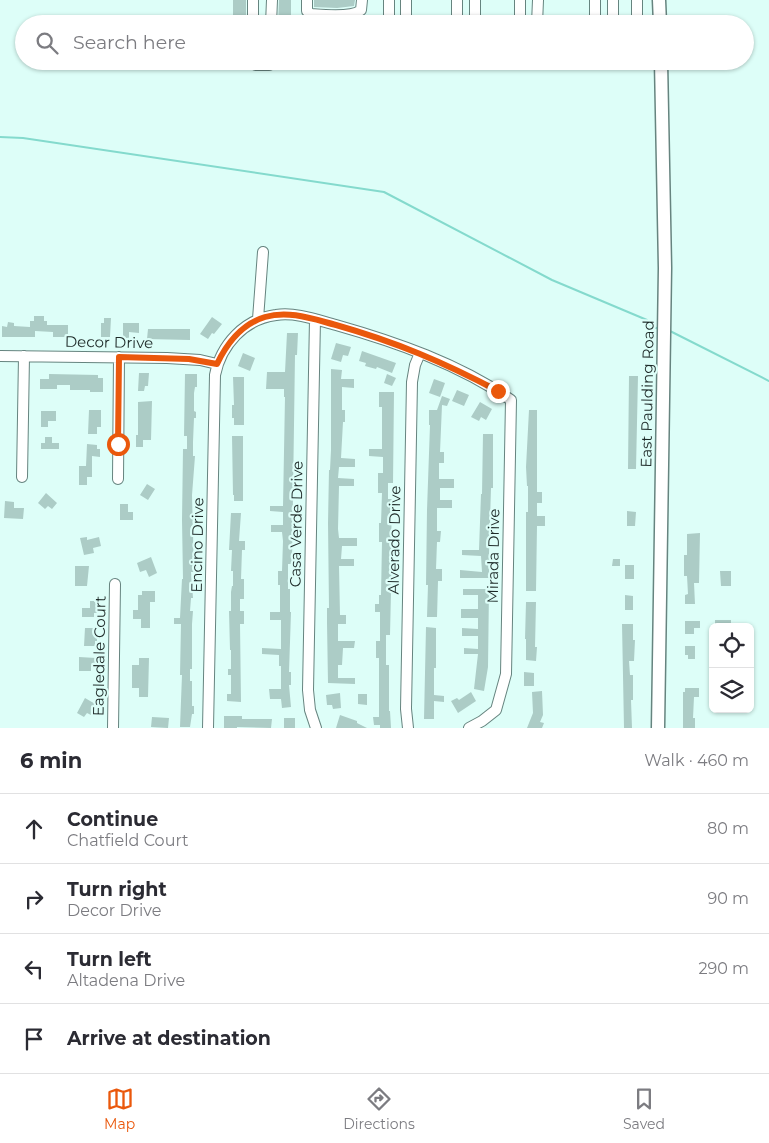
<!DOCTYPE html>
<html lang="en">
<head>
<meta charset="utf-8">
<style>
	body { margin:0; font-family:Montserrat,sans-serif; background:#f2f2f3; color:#2b2b33 }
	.controls { position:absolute; right:15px; bottom:15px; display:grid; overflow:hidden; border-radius:8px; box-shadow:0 1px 4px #0004 }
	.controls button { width:45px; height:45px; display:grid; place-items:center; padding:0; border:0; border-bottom:1px solid #e1e1e2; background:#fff; color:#2b2b33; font:25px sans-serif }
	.stop { position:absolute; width:15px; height:15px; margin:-11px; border:4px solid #ea580c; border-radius:50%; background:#fff }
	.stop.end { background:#ea580c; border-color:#fff; box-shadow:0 1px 5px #0008 }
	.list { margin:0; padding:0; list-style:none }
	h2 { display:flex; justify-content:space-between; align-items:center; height:65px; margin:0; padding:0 20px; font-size:21px }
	h2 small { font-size:16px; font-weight:400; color:#7c7c81 }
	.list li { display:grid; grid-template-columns:32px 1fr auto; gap:15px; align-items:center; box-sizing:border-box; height:70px; padding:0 20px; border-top:1px solid #e1e1e2 }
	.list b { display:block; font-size:19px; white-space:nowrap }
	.list p { margin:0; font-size:16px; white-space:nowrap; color:#7c7c81 }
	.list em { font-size:16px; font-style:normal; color:#7c7c81 }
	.icon { flex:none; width:28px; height:28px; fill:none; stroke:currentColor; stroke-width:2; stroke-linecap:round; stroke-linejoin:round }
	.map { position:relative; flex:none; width:769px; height:728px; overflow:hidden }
	.search { position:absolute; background:#fff; box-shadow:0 1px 4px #0004; left:15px; right:15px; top:15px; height:55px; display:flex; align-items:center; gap:12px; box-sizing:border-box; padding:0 18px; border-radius:28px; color:#7c7c81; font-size:19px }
	.sheet { height:345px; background:#fff }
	nav { display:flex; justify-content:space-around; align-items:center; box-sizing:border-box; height:70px; border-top:1px solid #e1e1e2; background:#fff; font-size:14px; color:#7c7c81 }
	nav a { display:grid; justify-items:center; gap:2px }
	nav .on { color:#ea580c }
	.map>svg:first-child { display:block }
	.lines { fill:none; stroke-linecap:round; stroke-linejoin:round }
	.stream { stroke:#84dacd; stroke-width:2 }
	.building { fill:#acccc6 }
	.minor-casing { stroke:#66847f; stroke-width:12 }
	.major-casing { stroke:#66847f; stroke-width:15 }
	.minor { stroke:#fff; stroke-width:10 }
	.major { stroke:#fff; stroke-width:12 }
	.route { stroke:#ea580c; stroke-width:6 }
	.labels { text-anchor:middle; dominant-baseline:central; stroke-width:4.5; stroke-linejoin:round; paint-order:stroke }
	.street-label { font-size:15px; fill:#1d2927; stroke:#ddfef8 }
</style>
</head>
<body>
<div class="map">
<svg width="769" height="728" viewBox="0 0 769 728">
	<rect width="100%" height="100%" fill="#ddfef8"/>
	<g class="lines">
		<!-- stream -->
		<path class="stream" d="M0 137 23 138 384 192 552 280 647 320 651 326 659 329
			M670 331 769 381"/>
	</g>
	<!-- building -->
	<path class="building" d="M233 0H246V24H233Z
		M279 0H291V24H278Z
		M314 0H355L354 6 337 8 314 7Z
		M34 316H44V321H47V325H68V337H53V332L35 331V337H2V326L7 327 8 322 14 323V326L30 327V321H34Z
		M212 317 222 324 214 334 212 333 208 339 200 334Z
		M104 318H111L110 337H101V323H104Z
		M123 323H139V333L129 332V338H123Z
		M148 329H190V340L147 339Z
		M287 333H298L297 355H295L292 564H288V589H290V612H291L289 672H291V685H289L291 707 282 708 281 699H270L269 689H281V666H279V655L262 654V648L281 649V620H270V612H280V585H278V571H282L283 541 282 532H271V525H283V512L270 511V506H283L285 397H284V389H266L267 372H285Z
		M336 343 351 347 348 356 343 355 341 362 331 359Z
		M362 351 396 363 392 373 377 367 376 369 365 366 366 363 359 361Z
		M243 353 255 358 250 371 238 366Z
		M331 369 342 370 341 379H354V388L342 387V410H345V422H343L341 458 355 459V467H339L338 478 354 479V486H339L338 529 339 538H357V546H342L341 559H354V566H339L340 615H346V624H338V641H355L354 648H343L342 665H338V678H355V684L328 683 327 623V608H329L328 523 329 470H330L331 450Z
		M139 373H149L148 386H145L144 391H138Z
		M49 374 98 375V378H103V392H90V390H70V385H57V389H40V379H49Z
		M185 374H197V387H195L194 393V411L196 412V418H194L193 442V456H195L192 495 194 572H191L193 598H191L190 611H193L192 624V669H190V681H192V706H194V714H192L190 727H180L182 675H180L181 624H174V618H180L182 579H183L182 520 183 449H187V436H184Z
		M387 374 396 378 392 386 384 383Z
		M629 376H638L636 469H628Z
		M233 377H244V425H234V418H232V405H234Z
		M434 379 445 383 440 397 429 393Z
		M457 390 469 395 464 406 452 401Z
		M379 392H394L393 483H388V499H392L391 547H392L390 635H386V665H389V711H390L391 728H380V725H374L373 717H379V658H376V641H380V612H375V604H379V595H381L382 542H379V523H381L382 493H378V473H383V457L369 456V449H382V407H379Z
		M442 396 450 399 447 406 442 405 440 452H444V463H439V479H454V488H440V500H452V508H437V531H441L440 542H437L436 569H442V581H438L437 617H427L428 585H426L427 510 430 425H429V410H437Z
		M152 401 151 440H143V447H136V435H138V402Z
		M480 402 492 409 486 420 481 417 479 421 471 417Z
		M89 410H101V427H97V434H88Z
		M529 410H537V492H542V503H537V516H545V526H537L536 591H526V512H528V486H527L526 467Z
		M41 411H56V421H48V427H41Z
		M483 434H493V488H491L489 554H490L491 566H489V578H460V570L482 572 481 556 462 555V550H479L481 494H482Z
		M232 436H243V501H234V495H233Z
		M45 437H52V443H59V449H41V443H45Z
		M87 444 97 445V449H100V457L92 456V477H87V485H79V466H86Z
		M147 484 155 489 148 500 140 495Z
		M46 493 57 503 52 509 48 506 45 509 38 503Z
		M5 501 14 502V508H24L23 519 4 518Z
		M120 504H128V512H133V520H120Z
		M627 511 636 512 635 526H627Z
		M231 513H241L239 541H245V550H242L241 579H244V599H240V611H244V624H240L241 702 227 701V694H231V675H228V669H231V650H230L229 611H231V592L232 586H233V571H231L232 550H229Z
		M700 533 699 583H694L695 604H685V595L688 594 687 576H684V555H687V534Z
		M87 537V540L99 537 101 546 93 548 94 553 84 555 80 538Z
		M151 557 157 573 149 577 146 570 140 572 137 563Z
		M613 559H620V566H612Z
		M625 565H634V579H625Z
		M75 566H89L87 586H75Z
		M720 571H731V586H721Z
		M463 589H489L488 667 484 691 474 689 478 654H464V648L478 649V636H462V628L478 629V618H461V609H478V595H463Z
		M142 591H155V602H150V628H141V619H133V610H138V595H142Z
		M625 595 633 596V610H625Z
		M90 601H97V613H94V617H82V608H90Z
		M526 602H536L535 647H537L536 661 526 660V639H525Z
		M715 620H731V627H715Z
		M685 621H700V628H694V634H685Z
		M622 624H633V640H635L634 661H629L630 675H633V700H631L632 728H624Z
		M426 627 436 628V668H434V695L444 696V702L434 701V719H424Z
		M85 628H97V641H95V646H84Z
		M685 646H695V659H688V655H685Z
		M79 657 96 658V667H91V671H79Z
		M139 658H149L148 697H139V688H132V665H139Z
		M524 672 534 673V686H524Z
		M685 688H699V697H694L693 718H695V728H683V692H685Z
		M542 691 543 715 540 722 544 723 542 728H527L533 713 532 692Z
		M471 692 476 701 458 713 451 701 457 698 459 700Z
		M340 693 341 708 333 709 332 705H327L326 695Z
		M358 694H367V705L358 704Z
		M85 698 97 705 91 715 87 713 84 717 77 713Z
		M340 715 357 721V723L367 728H336Z
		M224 716H242V719H272L271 728 237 727V728H224Z
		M152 717 169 718 168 728 151 727Z
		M284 718H295V728H284Z"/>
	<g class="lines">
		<!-- minor casing -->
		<g class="minor-casing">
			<path id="minor" d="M253 0V24
				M307 0V11L311 14C324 15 352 18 361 10L362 0
				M389 0V24
				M457 0V24
				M613 0V24
				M637 0V24
				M271 24 272 0
				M406 24V0
				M475 24V0
				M520 24V0
				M537 24 538 0
				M595 24V0
				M254 61 256 65H269L271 61
				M258 319 263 252
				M315 319 308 690 310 710 316 728
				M0 356 167 358 200 360 217 364
				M22 477 24 356
				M118 479 119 357
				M113 728 115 584
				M208 728 215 375C221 345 244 319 276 315 296 312 317 320 336 325 396 342 459 364 511 400L506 674 496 710 482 721 469 728
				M408 728 406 709 412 382 415 365 420 353"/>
		</g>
		<!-- major casing -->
		<g class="major-casing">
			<path id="major" d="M659 0 660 24
				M658 728 665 268 661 61"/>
		</g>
		<!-- minor -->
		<use href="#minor" class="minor"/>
		<!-- major -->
		<use href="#major" class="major"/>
	</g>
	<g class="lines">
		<!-- route -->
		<path class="route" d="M118 444 119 357 189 359 217 364C227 343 242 324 265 317 289 310 313 319 336 325 396 342 443 362 498 391"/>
	</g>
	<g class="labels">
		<!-- street labels -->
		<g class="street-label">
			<text transform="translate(109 342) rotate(1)">Decor Drive</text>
			<text transform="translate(647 394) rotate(-89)">East Paulding Road</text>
			<text transform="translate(296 524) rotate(-89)">Casa Verde Drive</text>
			<text transform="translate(394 540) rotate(-89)">Alverado Drive</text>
			<text transform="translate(197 545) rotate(-89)">Encino Drive</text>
			<text transform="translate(493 556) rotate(-89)">Mirada Drive</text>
			<text transform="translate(99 656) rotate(-89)">Eagledale Court</text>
		</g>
	</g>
</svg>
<div class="controls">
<button><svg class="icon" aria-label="locate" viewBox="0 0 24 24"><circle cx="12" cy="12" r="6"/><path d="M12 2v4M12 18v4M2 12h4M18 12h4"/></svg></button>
<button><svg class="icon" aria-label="layers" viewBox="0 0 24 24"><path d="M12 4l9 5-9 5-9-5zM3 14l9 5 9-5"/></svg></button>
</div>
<div class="stop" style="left:118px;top:444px"></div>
<div class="stop end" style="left:498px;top:391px"></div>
<div class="search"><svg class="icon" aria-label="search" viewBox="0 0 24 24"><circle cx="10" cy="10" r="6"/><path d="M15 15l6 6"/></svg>Search here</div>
</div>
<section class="sheet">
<h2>6 min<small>Walk · 460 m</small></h2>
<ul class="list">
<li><svg class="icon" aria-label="ahead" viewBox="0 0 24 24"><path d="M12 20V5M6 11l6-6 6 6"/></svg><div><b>Continue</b><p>Chatfield Court</p></div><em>80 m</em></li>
<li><svg class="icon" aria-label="right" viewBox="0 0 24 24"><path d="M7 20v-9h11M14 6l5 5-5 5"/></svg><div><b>Turn right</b><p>Decor Drive</p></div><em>90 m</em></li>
<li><svg class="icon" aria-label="left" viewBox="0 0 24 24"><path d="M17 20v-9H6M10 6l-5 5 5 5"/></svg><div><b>Turn left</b><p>Altadena Drive</p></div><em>290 m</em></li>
<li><svg class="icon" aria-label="arrive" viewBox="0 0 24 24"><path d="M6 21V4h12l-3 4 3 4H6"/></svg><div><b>Arrive at destination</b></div></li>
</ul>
</section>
<nav>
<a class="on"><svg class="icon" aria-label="map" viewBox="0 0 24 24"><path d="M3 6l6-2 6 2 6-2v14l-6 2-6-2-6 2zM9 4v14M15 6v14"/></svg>Map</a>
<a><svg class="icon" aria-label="directions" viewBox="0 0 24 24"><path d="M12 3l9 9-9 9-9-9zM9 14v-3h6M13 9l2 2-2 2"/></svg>Directions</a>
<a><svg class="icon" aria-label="saved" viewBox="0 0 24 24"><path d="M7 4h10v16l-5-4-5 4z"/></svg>Saved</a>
</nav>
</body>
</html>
